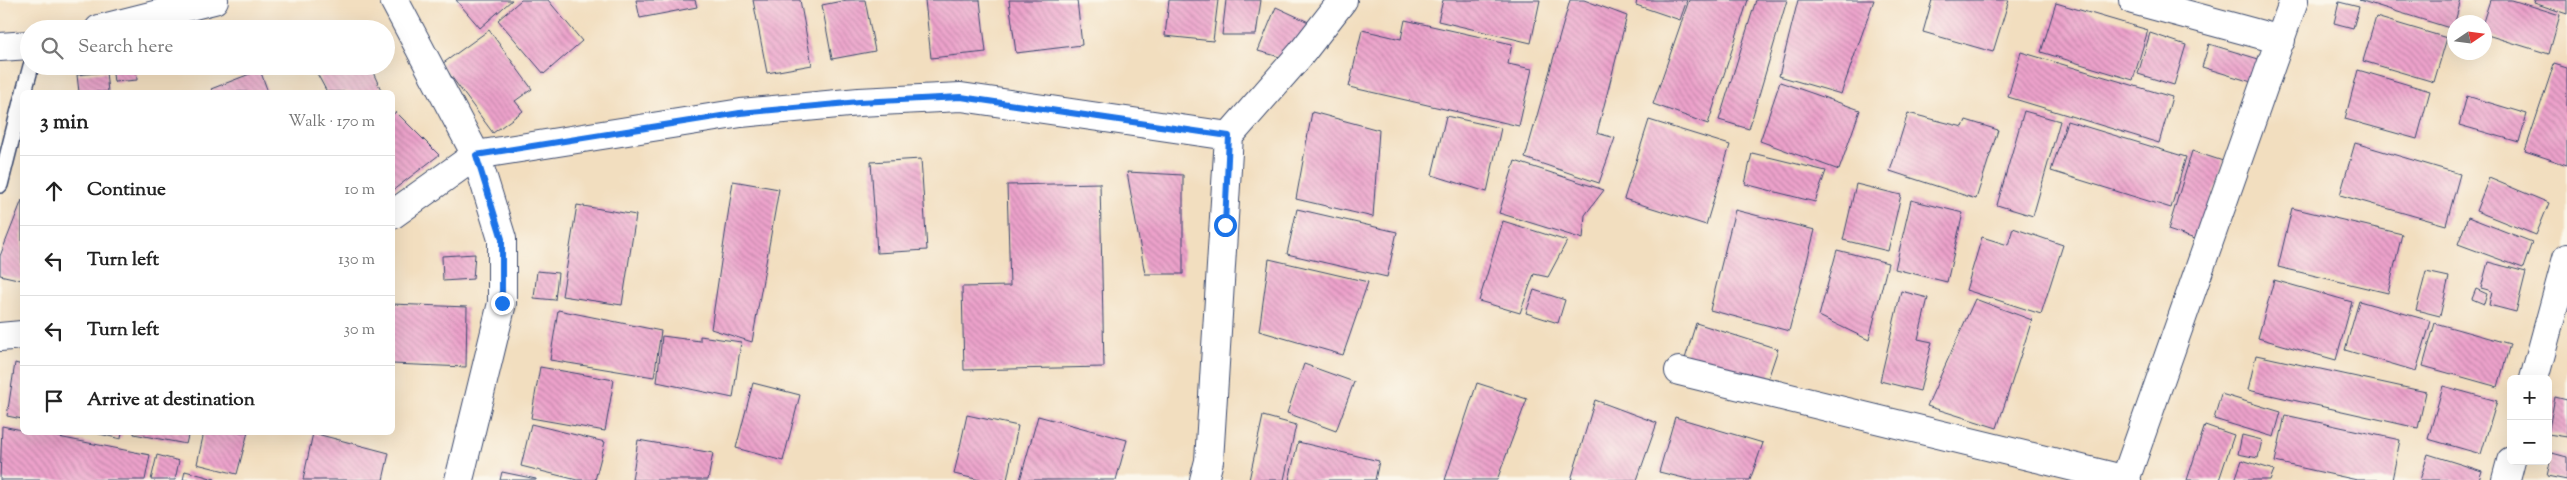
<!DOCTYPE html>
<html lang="en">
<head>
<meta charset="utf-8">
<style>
	body { margin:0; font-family:"Sorts Mill Goudy",serif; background:#f6f6f6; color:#222 }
	.controls { position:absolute; right:15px; bottom:15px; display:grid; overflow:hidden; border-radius:8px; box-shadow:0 5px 20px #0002 }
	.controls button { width:45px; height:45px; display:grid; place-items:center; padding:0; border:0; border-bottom:1px solid #e0e0e0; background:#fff; color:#222; font:25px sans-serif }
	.compass { position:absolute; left:2447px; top:15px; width:45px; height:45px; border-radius:50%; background:#fff; box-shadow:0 5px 20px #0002; rotate:77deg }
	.stop { position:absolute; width:15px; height:15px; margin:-11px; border:4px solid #1a73e8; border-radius:50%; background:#fff }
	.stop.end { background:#1a73e8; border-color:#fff; box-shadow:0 1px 5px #0008 }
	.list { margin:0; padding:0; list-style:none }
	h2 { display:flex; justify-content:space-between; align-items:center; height:65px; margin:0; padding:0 20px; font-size:21px }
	h2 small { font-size:16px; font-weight:400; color:#767676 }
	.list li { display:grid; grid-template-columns:32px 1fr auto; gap:15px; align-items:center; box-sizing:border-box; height:70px; padding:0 20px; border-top:1px solid #e0e0e0 }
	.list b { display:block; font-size:19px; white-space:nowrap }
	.list em { font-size:16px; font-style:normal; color:#767676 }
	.icon { flex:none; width:28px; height:28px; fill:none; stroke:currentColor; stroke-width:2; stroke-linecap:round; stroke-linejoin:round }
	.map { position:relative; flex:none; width:2567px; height:480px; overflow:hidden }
	.search { position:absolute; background:#fff; box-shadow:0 5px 20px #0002; left:20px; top:20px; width:375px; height:55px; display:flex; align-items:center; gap:12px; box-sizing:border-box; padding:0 18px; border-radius:28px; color:#767676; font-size:19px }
	.panel { position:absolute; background:#fff; box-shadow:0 5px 20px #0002; left:20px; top:90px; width:375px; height:345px; border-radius:8px }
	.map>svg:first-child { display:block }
	.building { fill:url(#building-back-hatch) }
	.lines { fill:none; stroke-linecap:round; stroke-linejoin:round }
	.service-casing { stroke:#3b496d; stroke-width:18 }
	.minor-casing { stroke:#3b496d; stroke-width:30 }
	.service { stroke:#fff; stroke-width:15 }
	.minor { stroke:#fff; stroke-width:28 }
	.route { stroke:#1a73e8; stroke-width:6 }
</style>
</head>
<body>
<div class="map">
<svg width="2567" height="480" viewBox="0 0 2567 480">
	<defs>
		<pattern id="building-back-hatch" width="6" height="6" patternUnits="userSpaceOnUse" patternTransform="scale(1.25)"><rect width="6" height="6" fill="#eda2cb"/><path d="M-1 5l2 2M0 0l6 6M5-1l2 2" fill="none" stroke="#bf84a8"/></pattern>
	</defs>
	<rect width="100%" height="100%" fill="#fbf7ec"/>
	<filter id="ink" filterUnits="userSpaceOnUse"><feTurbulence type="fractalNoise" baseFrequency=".02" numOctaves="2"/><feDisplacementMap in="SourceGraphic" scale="10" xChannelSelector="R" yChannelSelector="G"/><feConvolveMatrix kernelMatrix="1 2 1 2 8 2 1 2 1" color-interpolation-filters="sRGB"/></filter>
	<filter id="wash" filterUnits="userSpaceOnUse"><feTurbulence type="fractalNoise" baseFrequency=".0096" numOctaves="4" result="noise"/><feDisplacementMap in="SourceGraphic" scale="20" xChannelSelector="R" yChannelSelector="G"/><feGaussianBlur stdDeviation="1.12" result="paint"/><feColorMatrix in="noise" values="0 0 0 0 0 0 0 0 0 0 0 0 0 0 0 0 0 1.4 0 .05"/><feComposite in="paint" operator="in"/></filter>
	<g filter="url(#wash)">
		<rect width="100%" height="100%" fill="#f2debf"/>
		<g id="blocks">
			<!-- building -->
			<path class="building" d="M456 0H512L480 28Z
				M521 0H548L582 41 544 74 498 20Z
				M636 0H695L697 7 640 18Z
				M753 0H800L812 65 767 73Z
				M847 0H865L875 51 832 59 822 5Z
				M925 0H980L986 52 931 58Z
				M1009 0H1077L1082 45 1016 53Z
				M1169 0H1218L1213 41 1165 36Z
				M1226 0H1261L1256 35H1222Z
				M1443 0H1540L1531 43 1438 21Z
				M1570 0H1584L1627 16 1597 133 1615 138 1599 183 1525 158Z
				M1637 0H1687L1680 20 1636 5Z
				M1689 0H1748L1708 124 1653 104Z
				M1756 0H1787L1749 129 1719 120Z
				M1798 0H1874L1841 94 1779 76Z
				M1932 0H2009L1993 52 1923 32Z
				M2359 0H2461L2453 29Z
				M2490 0H2512L2560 15 2549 54 2484 34 2483 22Z
				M2535 0H2567V14L2534 3Z
				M2339 2 2359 7 2353 28 2334 23Z
				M2056 3 2148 30 2133 80 2041 52Z
				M1276 7 1315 25 1291 60 1258 51Z
				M2376 17 2447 38 2434 82 2363 61Z
				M1405 20 1512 44 1508 64 1532 69 1519 126 1349 87 1362 30 1401 39Z
				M489 30 532 89 515 101 523 111 493 133 442 64Z
				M2150 33 2186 45 2174 85 2138 74Z
				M2209 44 2265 61 2258 84 2202 67Z
				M2021 52 2172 97 2159 143 2008 97Z
				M2554 64 2567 68V165L2525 151Z
				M112 66H136L137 80 114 82Z
				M313 66H370L382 92H327Z
				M260 70 268 92H213L211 89Z
				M2358 70 2430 91 2417 139 2345 119Z
				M106 72 108 92H79L77 75Z
				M1780 82 1860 110 1839 170 1760 141Z
				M2467 96 2527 114 2519 142 2459 125Z
				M2024 111 2060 121 2033 216 1997 205Z
				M396 112 439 155 392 191V115Z
				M1312 112 1379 130 1373 217 1296 199Z
				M1908 113 1963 127 1966 120 1998 130 1976 199 1890 171Z
				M1446 116 1501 128 1487 192 1432 175Z
				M1649 120 1730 145 1706 225 1624 199Z
				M2067 121 2186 157 2171 208 2051 171Z
				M2355 143 2460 174 2446 225 2340 195Z
				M2192 151 2223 161 2198 240 2168 230Z
				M1752 153 1826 171 1815 202 1745 184Z
				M921 159 927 250 877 253 871 162Z
				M1515 161 1604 190 1585 215 1583 239 1499 213Z
				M1127 172 1183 175V274H1145Z
				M2489 178 2549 203 2536 235 2476 211Z
				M733 181 779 189 752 342 711 329Z
				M1100 183 1104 367 964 370 962 287 1010 286 1007 185Z
				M1856 184 1901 195 1888 251 1843 240Z
				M22 200V280L0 275V256Z
				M1911 200 1963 213 1947 282 1895 269Z
				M577 205 636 215 622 305 562 296Z
				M2292 208 2402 234 2388 293 2278 267Z
				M1297 209 1397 232 1387 277 1287 254Z
				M1735 210 1815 230 1789 331 1710 310Z
				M2468 217 2532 242 2523 268 2458 244Z
				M1503 221 1567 241 1548 277 1534 274 1520 313 1479 301Z
				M2013 228 2063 245 2041 314 1966 290 1982 237 2008 245Z
				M1837 250 1888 263 1869 340 1819 316Z
				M475 254 473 279 443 281 442 256Z
				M1269 259 1368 282 1343 355 1259 331Z
				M2488 262 2526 272 2516 312 2489 305 2492 291 2481 288Z
				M537 271 558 273 555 300 534 298Z
				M2426 272 2449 277 2440 316 2416 310Z
				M2274 280 2352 302 2336 360 2258 338Z
				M2476 289 2487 294 2484 304 2472 299Z
				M1534 290 1565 300 1558 323 1526 313Z
				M1901 291 1928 298 1918 339 1932 342 1920 391 1880 381Z
				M1975 299 2032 320 1997 428 1927 406Z
				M2359 301 2431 321 2416 371 2345 350Z
				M392 304 467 307 466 367 392 364Z
				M558 310 661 331 654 377 550 360Z
				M1696 323 1778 349 1765 388 1684 362Z
				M2435 323 2510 344 2498 387 2423 366Z
				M662 336 700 341V336L741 342 733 398 657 382Z
				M2256 355 2426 392 2418 428 2248 390Z
				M15 363 22 365V419L7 416Z
				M1304 364 1354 382 1336 431 1287 413Z
				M540 367 614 380 605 431 531 418Z
				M753 383 800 395 783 461 736 448Z
				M1477 383 1527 399 1497 480H1445Z
				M2443 386 2497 401 2481 454 2428 439Z
				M2221 394 2281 412 2274 437 2214 419Z
				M2555 397 2567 400V437L2548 434Z
				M1595 400 1657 423 1637 480H1571Z
				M967 415 1018 426 1007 480H980L954 474Z
				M2285 415 2400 440 2392 480H2357L2275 462Z
				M1038 416 1127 440 1116 480H1020Z
				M1263 416 1296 425 1284 480H1249Z
				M1675 417 1763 443 1750 480H1692L1659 472Z
				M531 424 605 442 595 480H577L521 466Z
				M2205 425 2234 435 2219 480H2187Z
				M2 426 22 430V432H33L150 455 145 480H0Z
				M91 432H122L121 439Z
				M134 432H189L186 444 134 434Z
				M204 432H248L237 474 197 464Z
				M313 433 389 453 383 480H303Z
				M2242 435 2262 440 2258 458 2238 454Z
				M638 440 713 453 708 480H632Z
				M1298 442 1379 461 1375 480H1289Z
				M2552 453 2567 457V480L2547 476Z
				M2428 454 2482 471 2479 480H2420Z
				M157 455 179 461 175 480H151Z
				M2242 460 2274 470 2270 480H2235Z
				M185 471 215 479V480H183Z
				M502 472 536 479V480H500Z"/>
		</g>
	</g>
	<g filter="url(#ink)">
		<use href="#blocks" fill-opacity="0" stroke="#3b496d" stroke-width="1"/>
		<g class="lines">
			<!-- service casing -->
			<g class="service-casing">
				<path id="service" d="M24 92 31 66
					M0 185 22 98"/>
			</g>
			<!-- minor casing -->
			<g class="minor-casing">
				<path id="minor" d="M394 0 476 155 502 239V303L459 480
					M2133 0 2281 40
					M99 29 214 0
					M0 47 29 45
					M392 215 476 155 741 113 859 102 961 97 1229 136
					M0 337 22 335
					M1679 371 2127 480
					M2534 379 2567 258
					M1204 480 1209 461 1229 136 1300 55 1343 0
					M2125 480 2294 0
					M2506 480 2511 461"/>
			</g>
			<!-- service -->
			<use href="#service" class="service"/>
			<!-- minor -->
			<use href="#minor" class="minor"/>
		</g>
	</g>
	<g class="lines" filter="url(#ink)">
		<!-- route -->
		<path class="route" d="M502 303V239L476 155 740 113 859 102 961 97 1229 136 1225 225"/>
	</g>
</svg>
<div class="controls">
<button>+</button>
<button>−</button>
</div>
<svg class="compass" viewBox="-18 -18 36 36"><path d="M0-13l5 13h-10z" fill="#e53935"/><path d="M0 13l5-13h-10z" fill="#767676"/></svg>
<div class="stop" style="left:1225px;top:225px"></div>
<div class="stop end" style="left:502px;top:303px"></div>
<div class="search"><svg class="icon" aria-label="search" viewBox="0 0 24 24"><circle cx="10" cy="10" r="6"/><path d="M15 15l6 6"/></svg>Search here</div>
<section class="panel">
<h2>3 min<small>Walk · 170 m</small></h2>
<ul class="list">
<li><svg class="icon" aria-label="ahead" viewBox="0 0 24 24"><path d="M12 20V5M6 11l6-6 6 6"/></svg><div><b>Continue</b></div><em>10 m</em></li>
<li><svg class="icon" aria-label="left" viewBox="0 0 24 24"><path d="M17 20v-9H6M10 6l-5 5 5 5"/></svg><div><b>Turn left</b></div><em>130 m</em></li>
<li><svg class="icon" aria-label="left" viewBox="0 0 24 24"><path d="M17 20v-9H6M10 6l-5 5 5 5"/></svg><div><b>Turn left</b></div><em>30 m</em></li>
<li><svg class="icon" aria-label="arrive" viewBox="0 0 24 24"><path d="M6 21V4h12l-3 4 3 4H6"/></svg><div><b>Arrive at destination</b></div></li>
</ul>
</section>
</div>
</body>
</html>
